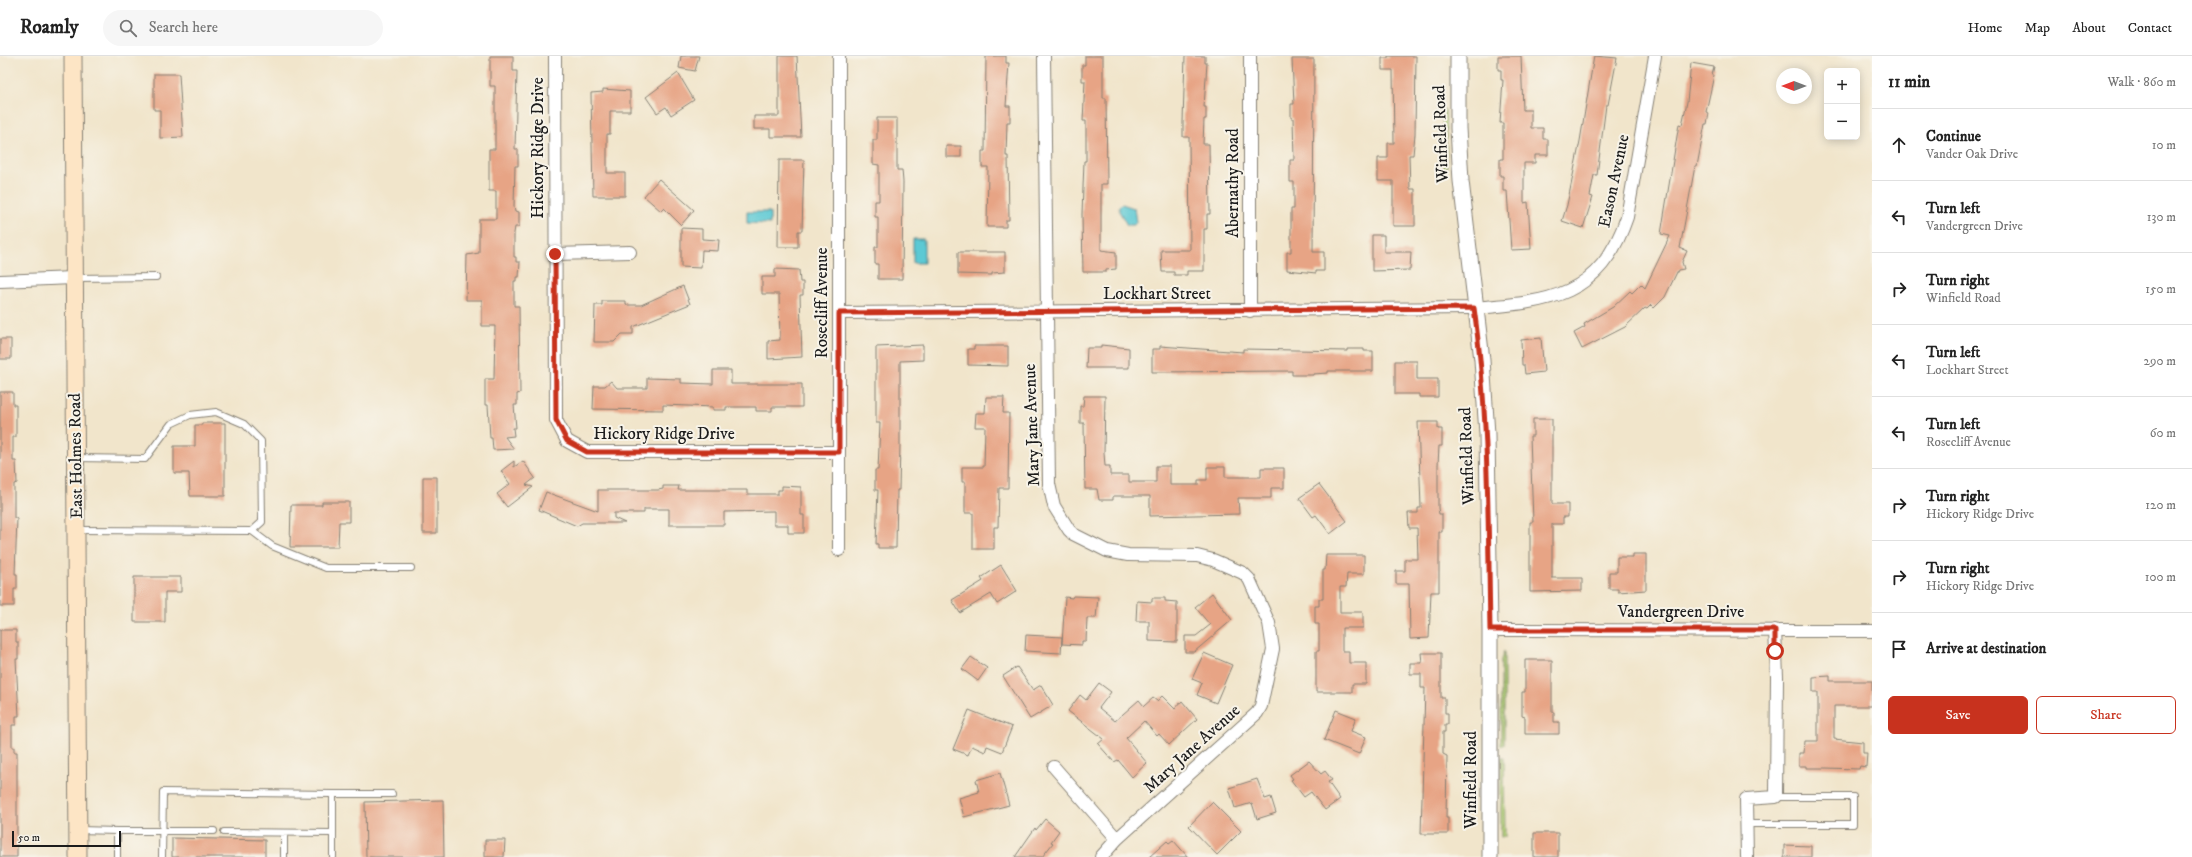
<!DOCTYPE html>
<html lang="en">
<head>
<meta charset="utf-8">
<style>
	body { margin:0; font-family:"IM FELL DW Pica",serif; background:#f6f6f6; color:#222 }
	.controls { position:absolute; right:12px; top:12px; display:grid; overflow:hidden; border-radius:6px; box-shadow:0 2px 10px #0003 }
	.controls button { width:36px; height:36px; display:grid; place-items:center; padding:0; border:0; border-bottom:1px solid #e0e0e0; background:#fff; color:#222; font:20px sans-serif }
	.compass { position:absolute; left:1776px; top:12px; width:36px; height:36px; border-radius:50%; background:#fff; box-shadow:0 2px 10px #0003; rotate:270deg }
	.scale { position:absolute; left:12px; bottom:10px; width:109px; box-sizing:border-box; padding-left:4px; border:2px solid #1c1c1c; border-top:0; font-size:11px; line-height:14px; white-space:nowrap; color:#1c1c1c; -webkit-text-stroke:3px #f7f3e8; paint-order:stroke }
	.stop { position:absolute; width:12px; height:12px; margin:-9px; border:3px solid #c8321e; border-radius:50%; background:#fff }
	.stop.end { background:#c8321e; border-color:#fff; box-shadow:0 1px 4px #0008 }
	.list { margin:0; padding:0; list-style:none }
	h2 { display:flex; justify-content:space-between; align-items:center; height:52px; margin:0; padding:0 16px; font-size:17px }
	h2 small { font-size:13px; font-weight:400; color:#767676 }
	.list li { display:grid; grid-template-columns:26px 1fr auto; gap:12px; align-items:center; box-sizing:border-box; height:72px; padding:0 16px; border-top:1px solid #e0e0e0 }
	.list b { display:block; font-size:15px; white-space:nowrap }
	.list p { margin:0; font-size:13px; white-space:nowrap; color:#767676 }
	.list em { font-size:13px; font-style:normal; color:#767676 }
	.actions { display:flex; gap:8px; padding:12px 16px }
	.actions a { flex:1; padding:9px 0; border:1px solid #c8321e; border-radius:6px; text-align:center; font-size:14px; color:#c8321e }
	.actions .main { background:#c8321e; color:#fff }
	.icon { flex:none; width:22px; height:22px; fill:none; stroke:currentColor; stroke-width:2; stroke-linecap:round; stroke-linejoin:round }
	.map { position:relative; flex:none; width:1872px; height:801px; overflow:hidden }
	header { display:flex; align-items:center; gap:24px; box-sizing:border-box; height:56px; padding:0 20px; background:#fff; border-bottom:1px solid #e0e0e0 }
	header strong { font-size:19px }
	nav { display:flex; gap:22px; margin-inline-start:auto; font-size:14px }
	.search { width:280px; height:36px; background:#f6f6f6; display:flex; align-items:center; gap:10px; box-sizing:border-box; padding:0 14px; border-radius:22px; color:#767676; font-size:15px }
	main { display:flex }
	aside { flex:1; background:#fff }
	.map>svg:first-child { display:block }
	.green { fill:#b6d47b; stroke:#69784c }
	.water { fill:#5cc9d4; stroke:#3c7278 }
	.building { fill:#e7a485 }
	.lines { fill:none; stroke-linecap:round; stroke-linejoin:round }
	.service-casing { stroke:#868074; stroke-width:8 }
	.minor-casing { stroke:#868074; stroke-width:14 }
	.tertiary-casing { stroke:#868074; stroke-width:17 }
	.secondary-casing { stroke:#868074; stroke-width:19 }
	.service { stroke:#fff; stroke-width:6 }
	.minor { stroke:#fff; stroke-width:12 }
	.tertiary { stroke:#fff; stroke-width:15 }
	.secondary { stroke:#fde5c5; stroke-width:17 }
	.route { stroke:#c8321e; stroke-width:5 }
	.labels { text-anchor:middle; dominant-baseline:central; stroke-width:4; stroke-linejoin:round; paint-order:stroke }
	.street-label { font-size:17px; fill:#1c1c1c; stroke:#f7f3e8 }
</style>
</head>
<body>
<header>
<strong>Roamly</strong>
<div class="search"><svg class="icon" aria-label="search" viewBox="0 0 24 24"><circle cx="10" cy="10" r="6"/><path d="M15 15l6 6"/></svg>Search here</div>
<nav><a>Home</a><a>Map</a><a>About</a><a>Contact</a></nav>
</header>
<main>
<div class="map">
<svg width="1872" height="801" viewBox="0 0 1872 801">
	<rect width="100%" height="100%" fill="#f7f3e8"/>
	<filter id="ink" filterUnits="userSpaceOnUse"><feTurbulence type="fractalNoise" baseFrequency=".025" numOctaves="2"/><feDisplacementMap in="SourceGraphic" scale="8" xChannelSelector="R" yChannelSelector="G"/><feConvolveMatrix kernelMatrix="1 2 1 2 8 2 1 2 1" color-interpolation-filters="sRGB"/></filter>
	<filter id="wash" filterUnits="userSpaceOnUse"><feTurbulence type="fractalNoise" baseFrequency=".012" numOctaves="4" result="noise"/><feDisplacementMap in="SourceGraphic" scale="16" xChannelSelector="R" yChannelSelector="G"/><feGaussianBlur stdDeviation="0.9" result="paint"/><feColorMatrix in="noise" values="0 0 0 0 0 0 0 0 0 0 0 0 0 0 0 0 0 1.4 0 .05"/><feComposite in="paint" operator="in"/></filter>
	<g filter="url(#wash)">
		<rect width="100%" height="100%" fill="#f1e5cb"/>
		<!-- green -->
		<path class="green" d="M1442 53 1445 54 1447 113H1444Z
			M1504 595V689H1501V604Z
			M1501 702H1504L1505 781H1501Z"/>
		<!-- water -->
		<path class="water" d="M1122 148 1134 152 1136 166 1134 169H1127L1119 155V150Z
			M747 156H770V168L747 167Z
			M913 183H924V207H913Z"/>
		<g id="blocks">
			<!-- building -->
			<path class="building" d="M490 0H513V15H517L515 93H518V110H515L514 150 515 155 519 156V171H515L514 177V201H516V206H520L519 221H516V225H514V250H519L520 337 517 338V349H514L516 372H513L514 380 505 381 514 393 493 394 492 382H490L488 349H485V323H494L495 270H482V244H466L467 199 479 197V163H496V135H489V93H495V30H490Z
				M681 0H699L695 15 679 12Z
				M779 0H797L801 81H770V73H754V60H779Z
				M986 0H1006V7H1009L1006 50H1010V66H1007L1006 100H1008L1009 164H1006V171H987L988 111H982V95H985Z
				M1085 0H1103V42H1106L1107 128H1101V194L1116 196V213L1106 214V216H1083L1082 158 1084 105H1086V65H1083L1085 25H1082V9H1085Z
				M1185 0H1205V7H1207L1204 51H1206V63H1204L1203 88H1209L1210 158H1207V173H1204V215H1187V219H1174V216H1162L1161 194H1190L1189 81H1183V66Z
				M1388 0H1416L1415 78 1413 99H1409L1410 133H1415V170H1393V125H1378V102H1388V87H1394L1393 14H1382V2H1388Z
				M1498 0H1521L1523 54H1531V72H1543V83H1548V99H1535V107H1524V147L1528 146 1531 193 1511 194 1507 135H1503V120H1500V103H1503V67H1500L1503 24H1501V14H1498Z
				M1594 0 1617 2 1608 49H1606L1597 119H1594L1590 140 1593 141 1583 172 1562 165 1567 149 1580 85Z
				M1292 3H1314L1313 196H1324V215H1316V217L1287 214V196H1291V153H1294V126H1290V104H1294L1293 62H1291V48H1294Z
				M1691 7 1714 11 1712 19H1714L1706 56 1709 57 1707 68H1705L1697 110H1695L1680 192 1687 195 1682 206 1684 213 1678 214 1665 241 1654 252 1651 249 1647 253 1645 252 1625 271 1582 293 1574 277 1585 271 1584 268 1613 251 1630 235 1632 237 1641 228 1645 232 1670 180 1661 178 1679 68 1682 69 1687 46Z
				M678 17 694 44 671 59 666 51 657 57 646 41Z
				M154 18H179L183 81 160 82V54H154Z
				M603 33 630 35V55H610V78H607V117H625V140H593L591 37 603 36Z
				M877 62H897V114H902L903 126 902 223H878V208H875V191H878V161H875V145H879V109L873 108V84H877Z
				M946 90H961V101H946Z
				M779 104H804L802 175H798V191H778Z
				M659 123 694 154 681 169 664 152 661 155 644 140Z
				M681 172 702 173V183L719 184 718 195 702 194 701 212 681 211Z
				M1372 179H1384V196H1411L1410 214 1372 215Z
				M958 196H1005V216L992 217V219L958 218Z
				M775 213 799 214 800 226H803V239H800L802 301 768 303V285L780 284 779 238H762V221H775Z
				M683 230 690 248 633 271V278H622L614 286H594L595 249H602V245H626V249H641Z
				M1541 282 1544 316 1525 318 1524 309H1522L1521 284Z
				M0 283H11V303H0Z
				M923 289V304L900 305V389L899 434H897L896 492H878V488H876L878 434H875V414H878L880 367H876V291Z
				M1101 289 1129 292V312H1086L1087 292H1101Z
				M974 290H1008V310L968 309V293H974Z
				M1160 290 1243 296V293L1347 295V293H1364V295H1373V315H1328V317L1313 318V319H1292V315L1152 316V293H1160Z
				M1395 305H1417V323H1438V341H1419V338H1395Z
				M713 314H731V328H802V351H772V355H756V351H726V354H713V351L663 349V354L593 353 594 330H605L611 325 617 332H647V322L681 323V327L713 328Z
				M0 336H13V349H16V381H13V405H16L17 427 14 428V462H17L15 518H17V533H14V550H0Z
				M1084 340H1105L1104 397 1105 410H1110V419H1129V426H1156V410H1170V429H1198V424H1207V411H1225V421H1261V412H1284V432H1271V442H1238L1239 458 1150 460V440H1113V444H1099L1097 433H1085L1084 367H1080V350H1083Z
				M986 341H1004L1003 357H1009L1008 432H999L998 471H994V493H973V457H965V426H962V411H984L985 371H975L976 357H985Z
				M1533 363H1552V448H1568V461H1563V468H1552V522H1582V535L1530 536V466H1533L1530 380H1533Z
				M1418 366H1438V373H1442V390H1439L1438 409V452L1439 458H1442V476H1439V536H1431L1429 582 1410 583 1409 528H1396V515H1405V503H1418L1417 472H1409L1408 457H1418V452H1421Z
				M202 367H225V440H190L189 417H174V390H195V369H202Z
				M514 405V411L523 405 535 422 526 429 533 431 507 451 497 438 510 428 501 415Z
				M423 421H437V477H423Z
				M1319 428 1347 465 1330 478 1316 459 1313 461 1299 442Z
				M663 430H679L678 434H747V438H778V434H782V430L801 431V459H804V477H788V469H774V455L724 456V469H669V453H644V457H614V462L625 467H582L577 470 539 454 546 436 598 455V434H658L663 433Z
				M322 446H349V466H339L338 491H290L291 449H322Z
				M1633 498H1646V534L1618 536V533H1609V516H1617V501H1633Z
				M1326 499H1364V518H1347L1346 531H1340V556H1363V572H1342V595H1349V607H1366V628H1352V636H1316V595H1319V568H1315V550H1319V543H1323V514H1325Z
				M1001 509 1017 535 997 548 991 538 960 557 952 544 983 525 981 522Z
				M134 521H181V536H165V566H134Z
				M1212 537 1232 564 1194 596H1185V580H1196L1210 569 1195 551Z
				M1073 540 1098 541 1096 562H1087L1086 585H1082V589L1062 588 1065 541 1072 542Z
				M1152 542H1165V545L1177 546V586L1149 585V565H1136L1137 545 1152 546Z
				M0 574H16V586H18V603H16L19 660H16V669H12V691H14V696H17V801H0Z
				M1026 579 1062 581 1061 597 1025 595Z
				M1204 597 1232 609 1216 647 1197 639 1202 627 1192 623Z
				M1421 597H1441V642H1445V657H1448V668H1445V676H1443V698L1447 700 1446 762H1448V778H1421L1425 632H1421V618H1410V607H1422Z
				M971 601 987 612 978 625 962 613Z
				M1525 604H1552V656H1554V666H1559V678H1525V661L1522 660V636H1525Z
				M1017 611 1033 634 1041 629 1053 649 1030 663 1003 620Z
				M1830 620V625H1872V650H1834V683L1863 686V697H1867L1866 711 1860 710 1859 713 1825 712H1806V710H1799V697H1804L1805 685H1818V636H1813V621Z
				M1099 627 1111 636 1099 652 1115 665 1139 644 1144 650 1153 642 1157 645 1162 640 1175 653 1182 645 1197 663 1169 689 1159 678 1157 680 1144 665 1126 682 1147 707 1132 721 1118 704 1114 706 1098 688 1104 683 1068 655 1080 639 1086 644Z
				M969 654 1012 671 1002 696 987 690 985 696 972 690 968 699 953 693Z
				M1336 654 1356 662 1351 675 1366 681 1359 698 1324 684Z
				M1309 705 1321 718 1325 715 1332 724 1328 726 1340 743 1325 754 1311 736 1304 741 1291 724 1293 723 1290 719Z
				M1000 717 1009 749 964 761 959 742 979 736 976 724Z
				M1257 723 1265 743 1271 741 1276 757 1257 763 1252 747 1235 752 1229 732Z
				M443 744 444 801H366L365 746Z
				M1212 746 1241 775 1217 799 1189 770Z
				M1045 763 1059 775 1051 786 1053 787 1042 801H1015L1035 772 1036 774Z
				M1534 777H1558V801H1534Z
				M172 782 265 784V801H172Z
				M485 784H505L504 801H485Z
				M1173 784 1188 801H1149L1167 785 1169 787Z
				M1784 789 1811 790V801H1784Z"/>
		</g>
	</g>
	<g filter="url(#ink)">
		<use href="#blocks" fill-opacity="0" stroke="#868074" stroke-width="1"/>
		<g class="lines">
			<!-- service casing -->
			<g class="service-casing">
				<path id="service" d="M75 222 156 221
					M76 402 145 403 171 368 190 359 216 356 244 368 261 385 262 466 252 475 78 474
					M252 475 272 490 326 512H411
					M333 738H392
					M1747 768H1853V741H1776
					M79 774 117 775V801
					M117 775H214
					M224 776 333 777
					M284 777V801
					M162 801 163 736 333 738V801"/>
			</g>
			<!-- minor casing -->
			<g class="minor-casing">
				<path id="minor" d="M555 0 556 364 567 385 587 396H839
					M839 0V494
					M1044 0 1049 428 1054 450 1069 474 1073 478 1107 495 1128 499 1197 500 1213 504 1243 517 1249 523 1269 567 1273 593 1261 650 1257 657 1117 783 1101 801
					M555 198 630 196
					M0 225 73 222
					M1250 255V0
					M839 257 1474 252C1550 246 1600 241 1627 161L1655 0
					M1490 574 1872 575
					M1054 711 1117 783
					M1747 801 1746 743 1776 741 1777 621 1775 574"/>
			</g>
			<!-- tertiary casing -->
			<g class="tertiary-casing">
				<path id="tertiary" d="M1458 0V72L1461 125 1482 304 1487 378 1490 574V801"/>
			</g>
			<!-- secondary casing -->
			<g class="secondary-casing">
				<path id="secondary" d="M73 0 78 801"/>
			</g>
			<!-- service -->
			<use href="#service" class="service"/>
			<!-- minor -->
			<use href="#minor" class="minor"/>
			<!-- tertiary -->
			<use href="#tertiary" class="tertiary"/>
			<!-- secondary -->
			<use href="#secondary" class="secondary"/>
		</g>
	</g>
	<g class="lines" filter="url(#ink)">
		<!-- route -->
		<path class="route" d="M555 198 556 364 567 385 587 396H839V257L1474 252C1489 359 1488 466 1490 574H1775V595"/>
	</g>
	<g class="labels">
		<!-- street labels -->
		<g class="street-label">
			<text transform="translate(1441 78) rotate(-92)">Winfield Road</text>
			<text transform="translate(538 92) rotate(-90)">Hickory Ridge Drive</text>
			<text transform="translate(1614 125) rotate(-78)">Eason Avenue</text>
			<text transform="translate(1233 127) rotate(-90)">Abernathy Road</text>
			<text x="1157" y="238">Lockhart Street</text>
			<text transform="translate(822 247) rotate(-90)">Rosecliff Avenue</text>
			<text transform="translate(1032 369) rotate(-92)">Mary Jane Avenue</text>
			<text x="664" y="378">Hickory Ridge Drive</text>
			<text transform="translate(76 400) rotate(-91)">East Holmes Road</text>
			<text transform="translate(1467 400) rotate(-92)">Winfield Road</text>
			<text x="1681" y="556">Vandergreen Drive</text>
			<text transform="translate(1192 693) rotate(-42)">Mary Jane Avenue</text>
			<text transform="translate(1471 724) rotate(-90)">Winfield Road</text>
		</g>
	</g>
</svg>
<div class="controls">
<button>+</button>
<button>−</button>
</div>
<svg class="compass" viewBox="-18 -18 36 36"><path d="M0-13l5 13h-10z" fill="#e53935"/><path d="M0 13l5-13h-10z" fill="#767676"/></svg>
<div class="scale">50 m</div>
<div class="stop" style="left:1775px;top:595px"></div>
<div class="stop end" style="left:555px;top:198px"></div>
</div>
<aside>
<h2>11 min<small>Walk · 860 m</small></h2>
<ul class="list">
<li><svg class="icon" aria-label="ahead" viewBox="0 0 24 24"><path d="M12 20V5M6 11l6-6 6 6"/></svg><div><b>Continue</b><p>Vander Oak Drive</p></div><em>10 m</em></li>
<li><svg class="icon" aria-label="left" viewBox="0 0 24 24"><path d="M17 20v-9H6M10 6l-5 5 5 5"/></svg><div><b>Turn left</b><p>Vandergreen Drive</p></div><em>130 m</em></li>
<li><svg class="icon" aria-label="right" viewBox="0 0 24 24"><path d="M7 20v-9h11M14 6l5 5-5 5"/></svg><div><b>Turn right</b><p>Winfield Road</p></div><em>150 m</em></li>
<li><svg class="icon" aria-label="left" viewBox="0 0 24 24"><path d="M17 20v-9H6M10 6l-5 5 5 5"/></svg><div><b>Turn left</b><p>Lockhart Street</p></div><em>290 m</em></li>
<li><svg class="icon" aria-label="left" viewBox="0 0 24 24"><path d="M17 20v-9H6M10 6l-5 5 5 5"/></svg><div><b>Turn left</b><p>Rosecliff Avenue</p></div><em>60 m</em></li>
<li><svg class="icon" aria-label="right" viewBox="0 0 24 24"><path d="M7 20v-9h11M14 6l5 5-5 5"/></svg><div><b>Turn right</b><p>Hickory Ridge Drive</p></div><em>120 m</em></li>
<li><svg class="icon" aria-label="right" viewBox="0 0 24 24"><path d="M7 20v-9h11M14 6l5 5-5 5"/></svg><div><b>Turn right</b><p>Hickory Ridge Drive</p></div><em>100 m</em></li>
<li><svg class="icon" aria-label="arrive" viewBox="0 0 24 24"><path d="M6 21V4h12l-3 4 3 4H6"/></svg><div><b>Arrive at destination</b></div></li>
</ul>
<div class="actions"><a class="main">Save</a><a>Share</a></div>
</aside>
</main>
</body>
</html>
